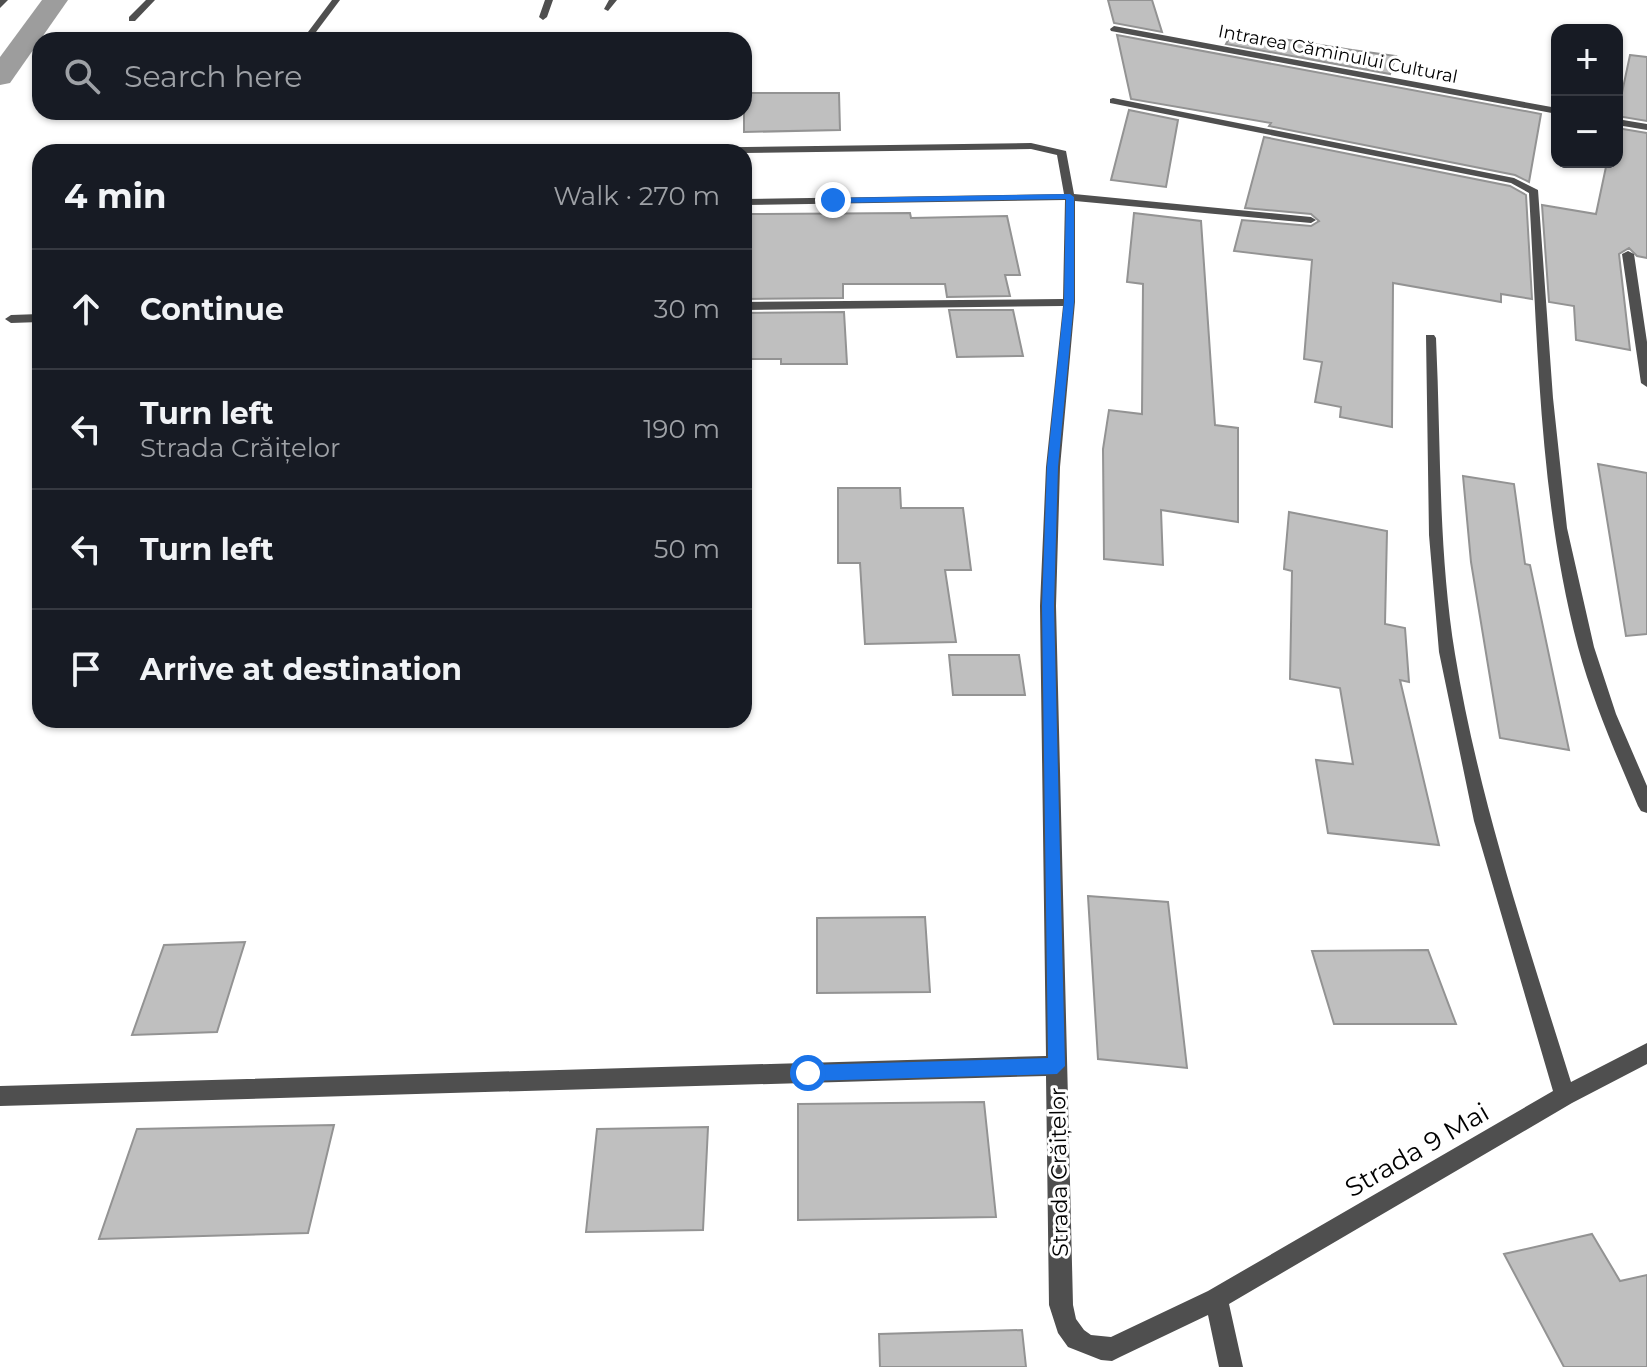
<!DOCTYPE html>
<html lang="en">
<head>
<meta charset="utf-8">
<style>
	body { margin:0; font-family:Montserrat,sans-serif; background:#20242c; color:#f1f3f6 }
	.controls { position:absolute; right:24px; top:24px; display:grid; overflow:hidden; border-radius:16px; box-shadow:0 2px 6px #0004 }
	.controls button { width:72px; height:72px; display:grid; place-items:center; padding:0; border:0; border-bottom:2px solid #363941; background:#171b24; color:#f1f3f6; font:40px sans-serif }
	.stop { position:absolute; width:24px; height:24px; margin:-18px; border:6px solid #1a73e8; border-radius:50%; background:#fff }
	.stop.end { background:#1a73e8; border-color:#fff; box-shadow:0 2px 8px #0008 }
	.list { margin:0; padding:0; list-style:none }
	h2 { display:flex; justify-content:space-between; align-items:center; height:104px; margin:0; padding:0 32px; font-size:34px }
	h2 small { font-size:26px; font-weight:400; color:#9ea1a6 }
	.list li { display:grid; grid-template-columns:52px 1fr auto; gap:24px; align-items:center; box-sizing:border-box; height:120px; padding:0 32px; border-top:2px solid #363941 }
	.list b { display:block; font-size:30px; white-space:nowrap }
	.list p { margin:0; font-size:26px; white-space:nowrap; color:#9ea1a6 }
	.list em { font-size:26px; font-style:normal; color:#9ea1a6 }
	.icon { flex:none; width:44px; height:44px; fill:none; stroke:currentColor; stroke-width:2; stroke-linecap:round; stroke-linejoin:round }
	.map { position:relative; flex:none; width:1647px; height:1367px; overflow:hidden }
	.search { position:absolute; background:#171b24; box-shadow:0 2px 6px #0004; left:32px; top:32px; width:720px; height:88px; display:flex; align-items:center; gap:20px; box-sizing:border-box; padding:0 28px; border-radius:24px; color:#9ea1a6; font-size:30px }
	.panel { position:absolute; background:#171b24; box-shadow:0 2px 6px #0004; left:32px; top:144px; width:720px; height:584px; border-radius:24px }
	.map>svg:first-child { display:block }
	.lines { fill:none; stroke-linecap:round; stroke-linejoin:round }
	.canal { fill:#9d9d9d; fill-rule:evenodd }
	.building { fill:#bfbfbf; stroke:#939393; stroke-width:2 }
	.street { fill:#4f4f4f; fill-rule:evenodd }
	.route { fill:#1a73e8 }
	.labels { text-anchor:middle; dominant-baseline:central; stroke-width:6; stroke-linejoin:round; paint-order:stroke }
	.far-street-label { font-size:18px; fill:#000; stroke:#fff }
	.street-label { font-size:22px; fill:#000; stroke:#fff }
	.near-street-label { font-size:26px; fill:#000; stroke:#fff }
</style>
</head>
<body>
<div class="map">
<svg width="1647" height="1367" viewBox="0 0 1647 1367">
	<rect width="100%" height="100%" fill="#fff"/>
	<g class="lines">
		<!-- canal -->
		<path class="canal" d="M42 0H68L10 83 0 85V57Z"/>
	</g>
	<!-- building -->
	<path class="building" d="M1108 0H1152L1162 32 1114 23Z
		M1233 31 1352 50 1396 56 1390 74 1226 44Z
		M1117 35 1541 114 1529 182 1515 175 1269 126 1271 123 1131 99Z
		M1630 55 1647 57V121L1617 116Z
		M744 93H839L840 130 744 132Z
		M1129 110 1178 120 1166 187 1111 180Z
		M1617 128 1647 133V258L1637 256 1629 248 1619 254 1630 350 1576 340 1574 306 1549 302 1542 205 1596 214 1607 162H1617Z
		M1264 137 1510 186 1526 195 1532 299 1501 294V302L1393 283 1392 427 1340 417 1341 407 1315 402 1322 362 1304 359 1312 260 1234 251 1242 220 1311 226 1319 221 1311 214 1245 208Z
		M910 213 911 218 1007 216 1020 275H1005L1010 296 947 297 945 284H843V298L744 299V214Z
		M1134 213 1201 221 1215 425 1238 428V522L1161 510 1163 565 1104 559 1103 449 1109 410 1142 414 1143 284 1127 282Z
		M949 310H1013L1023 356 957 357Z
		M844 312 847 364H781V359H744V313Z
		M1598 464 1647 473V634L1626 636Z
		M1463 476 1514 484 1525 564 1530 565 1569 750 1500 738 1471 562Z
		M838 488H900L901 508H963L971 570H945L956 642 865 644 860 563H838Z
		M1289 512 1387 531 1385 624 1405 628 1409 682 1400 680 1439 845 1328 833 1316 760 1353 764 1340 688 1290 679 1292 571 1284 569Z
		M949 655H1019L1025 695H953Z
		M1088 896 1168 902 1187 1068 1098 1059Z
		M925 917 930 992 817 993V918Z
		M245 942 217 1032 132 1035 164 945Z
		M1428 950 1456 1024H1334L1312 951Z
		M984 1102 996 1217 798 1220V1104Z
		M334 1125 308 1233 99 1239 137 1129Z
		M708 1127 703 1230 586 1232 597 1129Z
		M1592 1234 1620 1281 1647 1275V1367H1564L1504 1254Z
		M1022 1330 1026 1367H880L879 1334Z"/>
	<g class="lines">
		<!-- street -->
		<path class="street" d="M0 0H8L0 8Z
			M146 0H155L135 21H129V17Z
			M332 0H340L310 40H302Z
			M545 0H553L547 17 543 20 539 17Z
			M609 0H617L608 11 604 9Z
			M1114 26 1557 108V114L1111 31 1110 29Z
			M1113 98 1514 178 1538 190 1553 398 1567 528 1594 647 1616 714 1647 786V813L1641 811 1638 806C1616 754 1593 702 1578 647 1539 499 1538 345 1529 193L1511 183 1110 103V99Z
			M1617 119 1647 124V130L1617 125Z
			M1031 143 1066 151 1074 194 1311 217 1316 220 1311 223 1075 201V302L1060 467 1056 606 1073 1305 1076 1319 1084 1330 1091 1335 1111 1337 1208 1291 1553 1091 1474 821 1439 652 1429 535 1426 335H1434L1436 338C1441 443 1438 550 1455 654 1479 800 1527 941 1571 1082L1647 1043V1064L1572 1103 1229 1304 1243 1367H1219L1208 1315 1120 1357 1112 1361 1101 1360 1068 1347 1058 1333 1049 1305 1046 1076 0 1106V1086L1046 1056 1040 606 1046 467 1063 306 744 310V302L1063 299 1065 200 744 205V199L1064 194 1057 155 1031 149 744 153 598 152 603 149Z
			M1628 251 1634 254 1647 342V387L1641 383 1622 254Z
			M40 314V322L11 323 5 319 11 315Z"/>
	</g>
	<!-- route -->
	<path class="route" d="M1070 194 1074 197V302L1058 467 1054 606 1065 1066 1057 1074 808 1081 802 1079 800 1073 802 1067 808 1065 1048 1058 1042 606 1047 467 1064 302 1066 199 833 203 829 200 833 198Z"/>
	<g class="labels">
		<!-- far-street labels -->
		<g class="far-street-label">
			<text transform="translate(1338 54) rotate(11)">Intrarea Căminului Cultural</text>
		</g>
		<!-- street labels -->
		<g class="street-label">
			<text transform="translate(1059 1172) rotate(-91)">Strada Crăițelor</text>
		</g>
		<!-- near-street labels -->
		<g class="near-street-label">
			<text transform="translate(1417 1150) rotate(-30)">Strada 9 Mai</text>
		</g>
	</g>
</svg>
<div class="controls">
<button>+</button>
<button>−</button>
</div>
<div class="stop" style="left:808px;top:1073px"></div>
<div class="stop end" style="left:833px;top:200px"></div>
<div class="search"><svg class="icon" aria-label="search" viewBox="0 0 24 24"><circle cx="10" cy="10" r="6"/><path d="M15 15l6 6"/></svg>Search here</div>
<section class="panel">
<h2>4 min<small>Walk · 270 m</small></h2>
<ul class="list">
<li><svg class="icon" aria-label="ahead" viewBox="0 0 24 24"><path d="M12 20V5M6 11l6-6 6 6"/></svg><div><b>Continue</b></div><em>30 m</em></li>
<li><svg class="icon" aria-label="left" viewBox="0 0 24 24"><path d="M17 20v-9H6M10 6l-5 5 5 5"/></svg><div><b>Turn left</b><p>Strada Crăițelor</p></div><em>190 m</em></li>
<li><svg class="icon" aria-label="left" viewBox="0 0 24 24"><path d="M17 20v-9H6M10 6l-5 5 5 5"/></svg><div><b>Turn left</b></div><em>50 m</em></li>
<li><svg class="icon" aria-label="arrive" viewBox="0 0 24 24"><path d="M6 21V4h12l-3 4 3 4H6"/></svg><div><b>Arrive at destination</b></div></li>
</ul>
</section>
</div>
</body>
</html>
